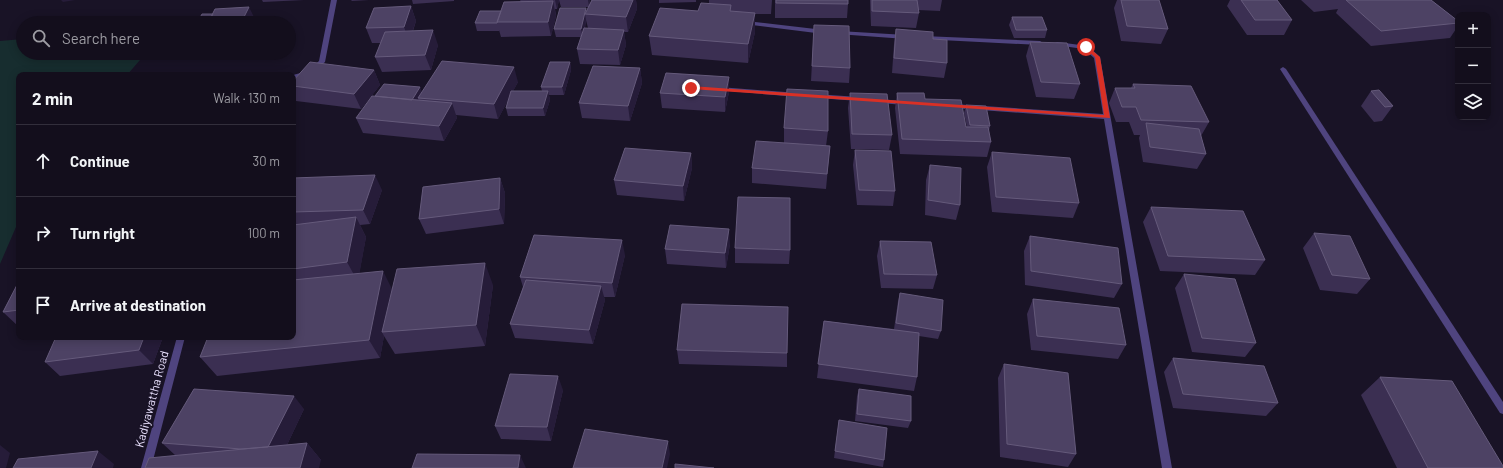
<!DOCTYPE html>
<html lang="en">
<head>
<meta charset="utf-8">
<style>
	body { margin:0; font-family:Barlow,sans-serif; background:#201c29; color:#f1f3f6 }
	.controls { position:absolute; right:12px; top:12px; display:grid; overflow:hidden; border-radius:8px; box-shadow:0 2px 10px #0003 }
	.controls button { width:36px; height:36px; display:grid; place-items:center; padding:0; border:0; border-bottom:1px solid #322e3b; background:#130e1c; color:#f1f3f6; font:20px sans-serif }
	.stop { position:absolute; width:12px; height:12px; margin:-9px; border:3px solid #d93025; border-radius:50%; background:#fff }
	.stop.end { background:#d93025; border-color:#fff; box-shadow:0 1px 4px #0008 }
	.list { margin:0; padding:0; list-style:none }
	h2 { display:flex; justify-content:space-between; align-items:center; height:52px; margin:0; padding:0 16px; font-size:17px }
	h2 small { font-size:13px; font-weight:400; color:#9d9ca3 }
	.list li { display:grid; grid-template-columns:26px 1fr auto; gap:12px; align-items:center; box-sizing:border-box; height:72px; padding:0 16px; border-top:1px solid #322e3b }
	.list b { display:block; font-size:15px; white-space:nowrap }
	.list em { font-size:13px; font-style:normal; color:#9d9ca3 }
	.icon { flex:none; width:22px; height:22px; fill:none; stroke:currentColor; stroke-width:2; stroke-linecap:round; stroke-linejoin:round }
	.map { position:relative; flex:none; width:1503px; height:468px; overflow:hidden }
	.search { position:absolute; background:#130e1c; box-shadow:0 2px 10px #0003; left:16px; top:16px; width:280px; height:44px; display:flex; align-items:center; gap:10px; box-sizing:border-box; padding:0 14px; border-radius:22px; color:#9d9ca3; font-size:15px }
	.panel { position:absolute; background:#130e1c; box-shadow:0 2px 10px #0003; left:16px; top:72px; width:280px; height:268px; border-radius:8px }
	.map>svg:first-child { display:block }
	.green { fill:#172d2f }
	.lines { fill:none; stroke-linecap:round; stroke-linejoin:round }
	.lane { fill:#4f447f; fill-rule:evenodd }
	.street { fill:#4f447f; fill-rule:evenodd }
	.wall { fill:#3b2f52; fill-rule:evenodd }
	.shaded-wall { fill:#261c39 }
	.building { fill:#4d4264; stroke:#655a7b }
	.route { fill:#d93025 }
	.labels { text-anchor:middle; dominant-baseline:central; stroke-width:4; stroke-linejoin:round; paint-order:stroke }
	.street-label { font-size:12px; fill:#e5ddfa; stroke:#191326 }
</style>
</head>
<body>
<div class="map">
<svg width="1503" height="468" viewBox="0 0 1503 468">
	<rect width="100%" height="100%" fill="#191326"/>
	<!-- green -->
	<path class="green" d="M23 39V53H146L127 75H19V220L0 264V41Z"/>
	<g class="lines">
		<!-- lane -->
		<path class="lane" d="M1283 67 1286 69 1503 402V414L1500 413 1280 69Z"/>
		<!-- street -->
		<path class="street" d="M331 0H337L325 62 312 73 293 79V75L308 71 319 61Z
			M746 21 824 30 827 32 824 34 744 24V22Z
			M839 31 906 35 909 37 906 39 837 34V32Z
			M923 36 1040 41 1043 43 1040 45 921 39V37Z
			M1057 42 1088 46 1100 57 1172 468H1162L1104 119 953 108 950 106 953 104 1103 114 1094 58 1084 49 1055 45V43Z
			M719 87 798 93 801 95 798 97 717 90V88Z
			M815 94 859 97 862 99 859 101 817 98H815Z
			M877 99 905 101 908 103 905 105 879 103H877L876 101Z
			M177 337H185L151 468H141Z"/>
	</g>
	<!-- wall -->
	<path class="wall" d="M262 0H304L263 2Z
		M351 0H369L352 1Z
		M412 0H454V1L413 4Z
		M520 0H559L557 9H555L556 16 551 36 501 37 499 30V31H477L475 23 521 2Z
		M559 0H590L589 6 592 0H636L637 9 628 32H624L626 45 620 65 580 64 577 49 581 37H556L554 29 586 12 589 7H561ZM586 20 588 28H585Z
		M659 0H696V2L659 3Z
		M709 0H772L771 14H755V32L748 63 652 55 649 36 698 11 709 4Z
		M775 0H848V4L847 18H775Z
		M870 0H942L940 11 918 10 919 13 916 28 871 26Z
		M1117 0H1159L1168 29 1161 44 1121 41 1114 8Z
		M1230 0H1277L1292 20 1284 35H1247L1227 6Z
		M1301 0H1431L1458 21V26L1450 38 1371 46 1336 13 1338 9 1314 12Z
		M411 6 416 21 413 31 438 45 431 70 382 72 375 57 381 43H372L366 28Z
		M1012 17 1047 30 1045 38H1014L1009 25Z
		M814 25 850 68 849 83 811 81Z
		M896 29 933 39 947 63 944 78 892 73 894 44Z
		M1030 42 1080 84 1074 99 1036 97 1026 56Z
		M206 53H242L208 56Z
		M570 62 571 70 564 95H549L550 100 545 116H508L506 108 508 100 498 119 456 115 457 118 444 141 363 133 356 118 375 96 422 92 518 82 513 91H542L541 87Z
		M640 68 642 83 630 121 582 118 579 103Z
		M374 70 380 85 361 109 296 101 293 94V81Z
		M1133 84 1209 122 1201 136 1206 154 1197 169 1143 162 1139 138 1140 135H1134L1129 122H1116L1109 103 1115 88H1131Z
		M1371 91 1393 106 1382 121 1374 122 1361 106Z
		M729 92 725 112 662 108 660 93Z
		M850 93 892 135 889 150 851 149 848 108Z
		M897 93 925 99 967 127 964 113 966 105 990 126 989 131 991 142 987 157 900 154 895 108Z
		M784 128 828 131 826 146 808 145 830 146 826 189 752 183V168L784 143Z
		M855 150 895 191 893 206 857 205 853 165Z
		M992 152 1079 203 1073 218 992 212 987 167Z
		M691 153 692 168 684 201 617 195 614 180Z
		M930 165 960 205 956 220 925 215 926 180Z
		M293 178 382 190 370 224 360 225 366 237 359 274 392 289 493 285 485 346 395 354 384 336 380 358 217 376 200 357 293 337Z
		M500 178 505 193 504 224 426 234 419 219Z
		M1151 207 1265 260 1255 275 1160 271 1143 222Z
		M1314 233 1370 279 1357 294 1320 290 1303 248Z
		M1030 236 1122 284 1114 298 1025 285 1024 251Z
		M880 241 937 275 933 289 881 288 877 256Z
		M730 244 726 268 667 264 665 249Z
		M735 248 790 250 789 264 735 263Z
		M625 255 615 297H604L605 300 593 344 515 338 510 324 523 287 520 277Z
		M1184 274 1256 343 1245 357 1192 352 1175 288Z
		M19 281V327L3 312Z
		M900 293 941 331 938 339 919 336 917 377 914 391 817 378 824 321 894 329 898 301Z
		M1033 299 1126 345 1118 359 1031 350 1027 314Z
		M163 337 153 364 60 376 45 362Z
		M677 350 787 353V367L679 364Z
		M1173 358 1278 403 1266 416 1173 408 1164 372Z
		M1004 364 1076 454 1068 467 1000 457 998 378Z
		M1380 377 1503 468H1397L1361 395Z
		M859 389 911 421 908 428 855 421 857 396Z
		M563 390 551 441 501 439 495 426Z
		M304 409 287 445 307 443 321 460 175 455 162 443Z
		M839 420 884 460 883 467 834 458Z"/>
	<!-- shaded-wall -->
	<path class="shaded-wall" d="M61 0H75L63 2Z
		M555 0H559L557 9Z
		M588 0H590L589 7Z
		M633 0H636L637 9 628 32 626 17Z
		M553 1 556 16 551 36 548 22Z
		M411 6 416 21 409 41 404 27Z
		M249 7 256 21V23H241Z
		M586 8 587 14H585L586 20 583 37 581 29Z
		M755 13V32L748 63V44Z
		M433 30 438 45 431 70 425 55Z
		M624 30 626 45 620 65 618 50Z
		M570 62 571 70 564 95 562 87Z
		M514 67 518 82 498 119 494 104Z
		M640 68 642 83 630 121 628 106Z
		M374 70 380 85 361 109 354 94Z
		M729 77V92L725 112V97Z
		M420 87 423 95 418 98 419 101 411 100Z
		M548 91 550 100 545 116 543 108Z
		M452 103 457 118 444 141 439 126Z
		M691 153 692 168 684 201 683 186Z
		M375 175 382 190 370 224 363 210Z
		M500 178 505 193 504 224 499 209Z
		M356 217 366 237 358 282 347 262Z
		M729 229 730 244 726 268 725 253Z
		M622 240 625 255 615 297 612 283Z
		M485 263 493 285 485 346 476 325Z
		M383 271 393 291 382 332 384 336 380 358 369 340Z
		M601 286 605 300 593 344 589 330Z
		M144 337H163L153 364 139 350Z
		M558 376 563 390 551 441 547 427Z
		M294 396 304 409 278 464 266 451Z
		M668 441 670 454 667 468H662Z
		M307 443 321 460 319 468H300Z
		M0 445 10 453 6 468H0Z
		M98 451 114 464 113 468H91Z
		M520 455 526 468H518Z"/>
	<!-- building -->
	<path class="building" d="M592 0H633L626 17 585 14Z
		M776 0H848V4L776 3Z
		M872 0H917L919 13 872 11Z
		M1121 0H1159L1168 29 1127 26Z
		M1241 0H1277L1292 20H1255Z
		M1346 0H1431L1458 21V23L1381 31Z
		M553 1 548 22H497L504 2Z
		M701 3 731 5 730 11 755 13 748 44 649 36 660 8 698 11Z
		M411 6 404 27 366 28 374 8Z
		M249 7 241 23H208L215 9Z
		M560 8H586L581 29H554Z
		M480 11H501L497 23H475Z
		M202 14H213L208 23H197Z
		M1012 17H1042L1047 30H1016Z
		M260 22H276V23H260Z
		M814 25 849 26 850 68 812 66Z
		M584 28 624 30 618 50 577 49Z
		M896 29 933 32V39L947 40V63L894 58Z
		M433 30 425 55 375 57 385 32Z
		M1030 42 1067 43 1080 84 1041 82Z
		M442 61 514 67 494 104 418 98Z
		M310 62 374 70 354 94 293 86V81Z
		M550 62H570L562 87H541Z
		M593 66 640 68 628 106 579 103Z
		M666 73 729 77 725 97 660 93Z
		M384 84 420 87 412 100 375 96Z
		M1133 84 1191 86 1209 122 1141 120 1136 107H1122L1115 88H1135Z
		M787 89 828 91V131L784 128Z
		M1379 90 1393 106 1385 107 1371 91Z
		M511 91H548L543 108H506Z
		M850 93 887 94 892 135 852 134Z
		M897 93H924L925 99 961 100 966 127H988L991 142 902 139Z
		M372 96 452 103 439 126 356 118Z
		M966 105 986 106 990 126 970 125Z
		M1146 123 1199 129 1206 154 1150 147Z
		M756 141 830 146 827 174 752 168Z
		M625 148 691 153 683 186 614 180Z
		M855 150 891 151 895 191 859 190Z
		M992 152 1070 158 1079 203 996 197Z
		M930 165 961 168 960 205 928 200Z
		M375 175 363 210 293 212V178Z
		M500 178 499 209 419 219 423 187Z
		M738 197 790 198V250L735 248Z
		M1151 207 1243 211 1265 260 1168 256Z
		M356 217 347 262 293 269V225Z
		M670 225 729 229 725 253 665 249Z
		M1314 233 1350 236 1370 279 1332 275Z
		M534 235 622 240 612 283 520 277Z
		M1030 236 1118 248 1122 284 1031 271Z
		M880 241 931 242 937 275 884 274Z
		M485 263 476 325 382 332 397 269Z
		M383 271 369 340 200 357 208 337H293V280Z
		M1184 274 1235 279 1256 343 1202 338Z
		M526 280 601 286 589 330 510 324Z
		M19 281V310L3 312Z
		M900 293 943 300 941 331 896 323Z
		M1033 299 1119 308 1126 345 1037 336Z
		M682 304 788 307 787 353 677 350Z
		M824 321 919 333 917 377 818 364Z
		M56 337H144L139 350 45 362Z
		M1173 358 1264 366 1278 403 1183 394Z
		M1004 364 1068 373 1076 454 1007 444Z
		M510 374 558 376 547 427 495 426Z
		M1380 377 1452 381 1503 466V468H1428Z
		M194 389 294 396 268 447 241 449 162 443Z
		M859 389 911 396V421L857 414Z
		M839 420 887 428 884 460 835 451Z
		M585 429 668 441 662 468H573Z
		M307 443 300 468H145L149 458Z
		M98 451 91 468H13L18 459Z
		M417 454 520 455 518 468H412Z
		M675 464 714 468H675Z"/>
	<!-- route -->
	<path class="route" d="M1084 46H1087L1100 57 1110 118 691 89 689 88 691 86 1104 115 1095 57 1084 48Z"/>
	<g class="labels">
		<!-- street labels -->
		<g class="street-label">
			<text transform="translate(151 399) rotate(-75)">Kadiyawattha Road</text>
		</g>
	</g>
</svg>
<div class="controls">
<button>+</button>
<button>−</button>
<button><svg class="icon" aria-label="layers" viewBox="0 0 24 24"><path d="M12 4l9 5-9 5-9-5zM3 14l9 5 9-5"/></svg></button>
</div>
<div class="stop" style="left:1086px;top:47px"></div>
<div class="stop end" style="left:691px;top:88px"></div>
<div class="search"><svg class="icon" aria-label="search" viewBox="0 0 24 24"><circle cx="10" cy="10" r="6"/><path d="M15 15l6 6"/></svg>Search here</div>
<section class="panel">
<h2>2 min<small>Walk · 130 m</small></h2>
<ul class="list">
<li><svg class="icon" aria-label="ahead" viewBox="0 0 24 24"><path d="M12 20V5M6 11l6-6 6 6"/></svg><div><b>Continue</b></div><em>30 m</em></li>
<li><svg class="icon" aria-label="right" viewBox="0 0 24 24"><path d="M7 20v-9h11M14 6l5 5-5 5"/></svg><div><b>Turn right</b></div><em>100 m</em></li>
<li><svg class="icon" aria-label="arrive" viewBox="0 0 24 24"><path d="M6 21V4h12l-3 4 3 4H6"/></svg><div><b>Arrive at destination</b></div></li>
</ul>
</section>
</div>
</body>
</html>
